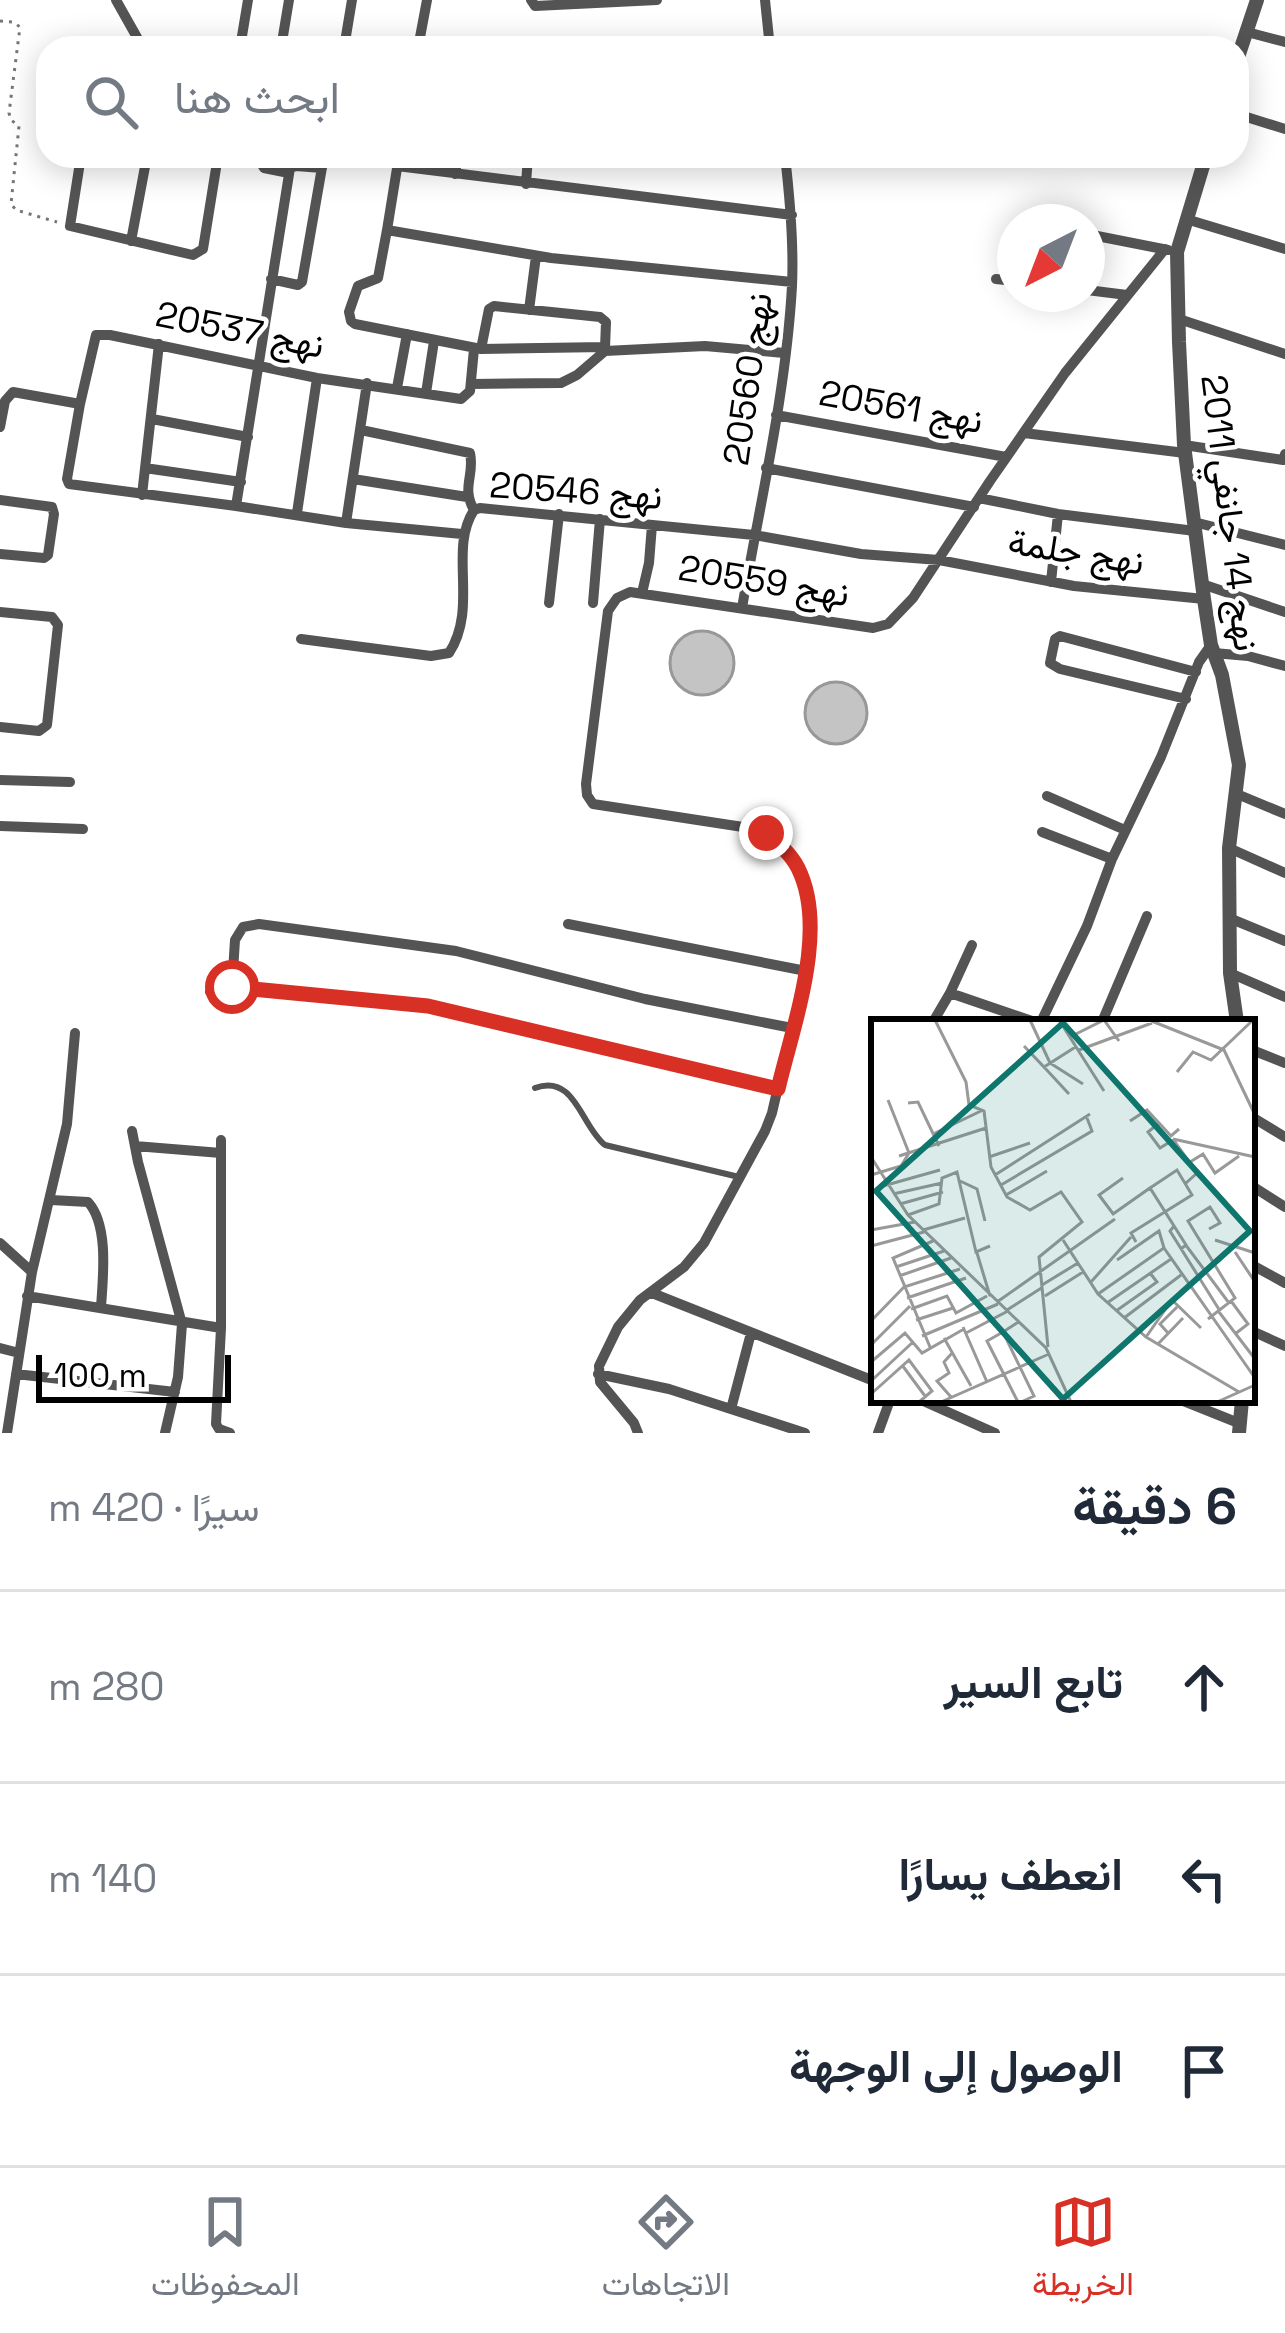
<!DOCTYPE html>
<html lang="ar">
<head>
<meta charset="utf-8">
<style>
	body { margin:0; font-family:"Space Grotesk",Vazirmatn,sans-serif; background:#f2f2f3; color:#1f2937; direction:rtl }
	.compass { position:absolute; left:997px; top:204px; width:108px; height:108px; border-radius:50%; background:#fff; box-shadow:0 6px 30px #0003; rotate:222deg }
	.scale { position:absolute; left:36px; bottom:30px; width:195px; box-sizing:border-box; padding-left:12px; border:6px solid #000; border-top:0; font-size:33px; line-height:42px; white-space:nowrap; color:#000; -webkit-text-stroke:9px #fff; paint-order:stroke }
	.stop { position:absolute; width:36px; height:36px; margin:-27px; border:9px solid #d93025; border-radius:50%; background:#fff }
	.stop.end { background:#d93025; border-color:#fff; box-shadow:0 3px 12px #0008 }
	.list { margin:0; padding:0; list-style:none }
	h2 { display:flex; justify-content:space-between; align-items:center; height:156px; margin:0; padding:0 48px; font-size:51px }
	h2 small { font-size:39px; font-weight:400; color:#747a83 }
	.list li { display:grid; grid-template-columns:78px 1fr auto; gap:36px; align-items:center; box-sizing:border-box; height:192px; padding:0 48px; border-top:3px solid #e0e1e3 }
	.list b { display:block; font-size:45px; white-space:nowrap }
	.list em { font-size:39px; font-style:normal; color:#747a83 }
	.icon { flex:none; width:66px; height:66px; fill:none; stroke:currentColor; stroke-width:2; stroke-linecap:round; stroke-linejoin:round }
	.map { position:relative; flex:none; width:1285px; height:1433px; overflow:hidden; direction:ltr }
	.search { position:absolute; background:#fff; box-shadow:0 6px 30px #0003; left:36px; right:36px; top:36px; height:132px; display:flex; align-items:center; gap:30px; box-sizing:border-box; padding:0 42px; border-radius:36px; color:#747a83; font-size:45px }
	.sheet { height:732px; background:#fff }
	nav { display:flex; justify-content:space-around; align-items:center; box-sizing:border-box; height:168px; border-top:3px solid #e0e1e3; background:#fff; font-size:33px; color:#747a83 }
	nav a { display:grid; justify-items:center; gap:6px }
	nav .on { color:#d93025 }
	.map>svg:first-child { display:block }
	.building { fill:#c4c4c4; stroke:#989898; stroke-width:3 }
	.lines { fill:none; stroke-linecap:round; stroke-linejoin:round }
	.path { stroke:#767676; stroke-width:3; stroke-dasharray:3 6; stroke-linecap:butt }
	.service { stroke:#545454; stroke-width:6 }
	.minor { stroke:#545454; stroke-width:10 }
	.tertiary { stroke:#545454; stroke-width:14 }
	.route { stroke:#d93025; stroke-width:15 }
	.labels { text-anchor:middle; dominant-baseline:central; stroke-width:9; stroke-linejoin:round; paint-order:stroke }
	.street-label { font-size:36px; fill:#000; stroke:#fff }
	.inset-road { fill:none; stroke:#999; stroke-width:3 }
	.view { fill:#0f766e; fill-opacity:0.15; stroke:#0f766e; stroke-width:6 }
	.inset-edge { fill:none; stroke:#000; stroke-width:6 }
</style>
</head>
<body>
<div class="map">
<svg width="1285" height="1433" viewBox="0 0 1285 1433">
	<rect width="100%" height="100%" fill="#fff"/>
	<!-- building -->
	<path class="building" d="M670 663a32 32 0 1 1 64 0a32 32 0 1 1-64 0Z
		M805 713a31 31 0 1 1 62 0a31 31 0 1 1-62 0Z"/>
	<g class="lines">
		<!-- path -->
		<path class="path" d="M0 21 13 22 20 27 9 113 11 120 19 126 11 204 16 210 57 222"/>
		<!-- service -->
		<path class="service" d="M535 1088C575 1073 581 1126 605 1145L739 1177"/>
		<!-- minor -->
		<path class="minor" d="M116 0 143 48
			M531 0 535 6 657 0
			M765 0 770 48
			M1247 32 1285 42
			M419 42 450 48
			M240 48 248 0
			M281 48 289 0
			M344 48 352 0
			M418 48 427 0
			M1237 114 1285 129
			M81 156 70 226 193 255 203 249 218 156
			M263 156 261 163 264 168 289 173
			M397 166 792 215
			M322 168 296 166 290 168 236 506 346 523 462 534
			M455 174 458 156
			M526 184 528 156
			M1186 219 1285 249
			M1022 221 1029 222
			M387 230 399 156
			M1087 234 1168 250
			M131 241 147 156
			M271 279 298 285 302 282 324 156
			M996 279 1015 281
			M1087 290 1127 295
			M529 310 536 256
			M1179 319 1285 354
			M605 347 481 349 355 324 351 321 349 312 358 286 378 278 387 230 551 258 792 282
			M481 349 489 309 494 306 600 317 606 322 605 348
			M471 384 561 383 577 375 605 351 705 346 784 353
			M397 388 407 334
			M426 393 434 341
			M776 415 1006 457
			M152 419 248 437
			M0 427 5 401 13 392 80 404
			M361 430 470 453C475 475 461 487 474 510
			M1024 433 1185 453
			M1184 445 1283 460 1285 454
			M145 468 241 482
			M766 468 974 507
			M353 479 467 497
			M142 495 159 344
			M979 498 1058 514 1195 531
			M0 500 52 507 54 514 48 555 44 558 0 554
			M236 506 69 484 67 479 80 404 96 335H110L317 378 461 399 470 391 474 349
			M474 510 480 508 754 535 861 554 939 560 1074 586 1204 599
			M297 513 317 378
			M1194 522 1285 545
			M346 523 367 383
			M1051 582 1058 514
			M1202 584 1285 612
			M642 593 649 563 652 525
			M549 603 559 514
			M593 603 600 519
			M742 608C760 502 786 394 792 286 794 242 790 199 785 156
			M0 612 52 617 58 625 47 725 39 731 0 727
			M301 639 431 656 449 653C479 607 448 550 474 510
			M1214 653 1248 656 1285 666
			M1186 699 1060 669 1050 663 1055 639 1060 636 1196 672
			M0 780 70 782
			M1237 794 1285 814
			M1047 796 1125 830
			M0 826 83 829
			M1229 848 1285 873
			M1112 859 1161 757 1199 662 1211 645
			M1229 918 1285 941
			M568 924 806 971
			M1230 973 1285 997
			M232 987 235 940 243 927 259 924 456 951 645 999 792 1028
			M210 992 232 987 428 1006 778 1089
			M950 993 1035 1022
			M933 1022 950 993 972 945
			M1041 1022 1087 926 1112 859 1042 832
			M1102 1022 1147 916
			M1252 1050 1285 1063
			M1252 1117 1285 1137
			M132 1131 138 1162 182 1324 178 1377 165 1433
			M135 1146 221 1153
			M1252 1186 1285 1207
			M51 1200 88 1202C109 1225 103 1277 101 1307
			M0 1243 32 1272
			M1252 1265 1285 1283
			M652 1293 874 1381
			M27 1296 221 1328 216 1424 219 1429 230 1433
			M221 1328V1140
			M1252 1331 1285 1346
			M0 1348 19 1353
			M16 1374 175 1392
			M598 1374 669 1389 805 1433
			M921 1400 995 1433
			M1181 1400 1241 1424
			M731 1409 751 1333
			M7 1433 32 1272 67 1124 75 1033
			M638 1433 634 1423 600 1382 599 1366 618 1327 640 1300 684 1267 704 1243 765 1131 772 1113C779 1082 787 1052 794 1021 808 960 835 860 756 829L593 804 587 795 586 784 608 611 617 598 630 592 873 628 888 624 913 598 990 481 1065 373 1165 249
			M878 1433 890 1400"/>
		<!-- tertiary -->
		<path class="tertiary" d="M1237 60 1257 0
			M1206 156 1177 252 1179 342 1184 445 1204 599 1211 645 1222 675 1239 765 1229 848 1230 973 1237 1022
			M1239 1433 1242 1400"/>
	</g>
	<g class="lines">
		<!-- route -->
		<path class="route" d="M232 987 428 1006 778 1089C793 1025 829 930 798 868 791 854 778 843 766 833"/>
	</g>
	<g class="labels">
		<!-- street labels -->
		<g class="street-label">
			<text transform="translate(240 330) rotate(11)">نهج 20537</text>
			<text transform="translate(748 379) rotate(-82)">نهج 20560</text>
			<text transform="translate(901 407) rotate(10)">نهج 20561</text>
			<text transform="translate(576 491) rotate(4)">نهج 20546</text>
			<text transform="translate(1230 513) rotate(83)">نهج 14 جانفي 2011</text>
			<text transform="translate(1076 552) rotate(9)">نهج جلمة</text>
			<text transform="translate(764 581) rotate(9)">نهج 20559</text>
		</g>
	</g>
	<!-- overview -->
	<g transform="translate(871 1019)">
		<rect width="384" height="384" fill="#fff"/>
		<path class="inset-road" d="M64 1 95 63 98 86 113 92 120 148 136 178 159 191 190 173 211 203 168 238 177 328M159 1 179 44 212 65M188 1 233 72M278 1 353 31 384 96M201 17 233 1 248 22M153 27 173 48 206 27M208 31 281 4M173 48 198 75M306 53 322 33 340 41 382 1M37 84 47 83 68 127M259 102 276 91 300 117 308 110M288 104 277 113 289 129 302 121M62 115 112 91M302 120 384 138M302 120 326 154 315 164M28 137 115 109M0 138 37 196 175 329 200 383M118 138 159 124M319 143 332 135 344 154 368 137M0 156 30 147 38 134 17 81M124 156 219 95M87 161 106 170 114 202M130 166 221 112 216 99M12 167 69 151M22 175 71 164M135 176 176 152M29 185 72 173M242 195 279 169 315 226 310 230M37 196 68 185 71 159 86 153 105 233 119 227M243 196 228 176 252 159M303 207 299 212 349 292M0 211 44 203M52 211 94 199M192 221 227 275 275 318 368 373M344 221 384 234M265 223 260 214 321 176 306 151 279 169M314 225 358 284M0 227 53 213M293 229 384 359M364 233 384 263M106 234 119 277M25 248 73 232M28 257 80 239M220 263 260 218M171 266 207 244M227 275 293 229 288 212 246 241M174 277 212 253M36 279 95 259M360 282 377 305 364 315M126 283 244 200M236 284 300 240M40 290 76 277 85 294 116 277M136 291 172 268M245 292 286 263 279 254M348 293 384 340M253 299 310 256M337 300 364 279 317 202 339 188 349 204 338 210M45 301 82 289M0 302 33 268 89 250M149 302 132 313 163 377 150 383M92 308 116 363M132 313 116 322 147 383M95 314 137 292M297 314 289 305 306 288M51 317 127 285M275 318 301 281 330 309M73 319 100 367M287 325 312 299M0 326 39 287M59 328 22 239 62 222M0 343 34 314 51 334 93 310M31 346 54 377M0 362 42 323M0 375 38 341 61 372 48 383M80 378 66 362 78 354 73 343 82 333M70 383 178 335M346 383 384 366"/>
		<path class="view" d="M192 4 379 212 192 380 5 172Z"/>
		<rect width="384" height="384" class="inset-edge"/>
	</g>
</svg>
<svg class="compass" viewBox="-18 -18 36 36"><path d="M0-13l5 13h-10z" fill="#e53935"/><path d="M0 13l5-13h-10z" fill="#747a83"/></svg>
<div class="scale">100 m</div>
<div class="stop" style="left:232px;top:987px"></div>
<div class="stop end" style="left:766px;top:833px"></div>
<div class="search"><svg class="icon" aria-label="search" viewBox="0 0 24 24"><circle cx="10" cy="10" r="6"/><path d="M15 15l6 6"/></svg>ابحث هنا</div>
</div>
<section class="sheet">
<h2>6 دقيقة<small>سيرًا · 420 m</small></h2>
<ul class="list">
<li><svg class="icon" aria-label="ahead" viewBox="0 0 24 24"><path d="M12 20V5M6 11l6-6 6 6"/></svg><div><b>تابع السير</b></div><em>280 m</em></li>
<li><svg class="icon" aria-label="left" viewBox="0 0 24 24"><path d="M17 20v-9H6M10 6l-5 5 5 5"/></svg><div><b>انعطف يسارًا</b></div><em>140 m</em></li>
<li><svg class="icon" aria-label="arrive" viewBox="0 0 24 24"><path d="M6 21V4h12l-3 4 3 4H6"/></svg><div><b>الوصول إلى الوجهة</b></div></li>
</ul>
</section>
<nav>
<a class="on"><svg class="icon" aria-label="map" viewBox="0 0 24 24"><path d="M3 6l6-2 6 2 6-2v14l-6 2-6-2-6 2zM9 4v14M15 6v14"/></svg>الخريطة</a>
<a><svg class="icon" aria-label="directions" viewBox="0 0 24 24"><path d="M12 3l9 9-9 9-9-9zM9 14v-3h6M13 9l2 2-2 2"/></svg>الاتجاهات</a>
<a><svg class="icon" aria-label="saved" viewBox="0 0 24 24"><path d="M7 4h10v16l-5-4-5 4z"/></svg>المحفوظات</a>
</nav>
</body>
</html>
